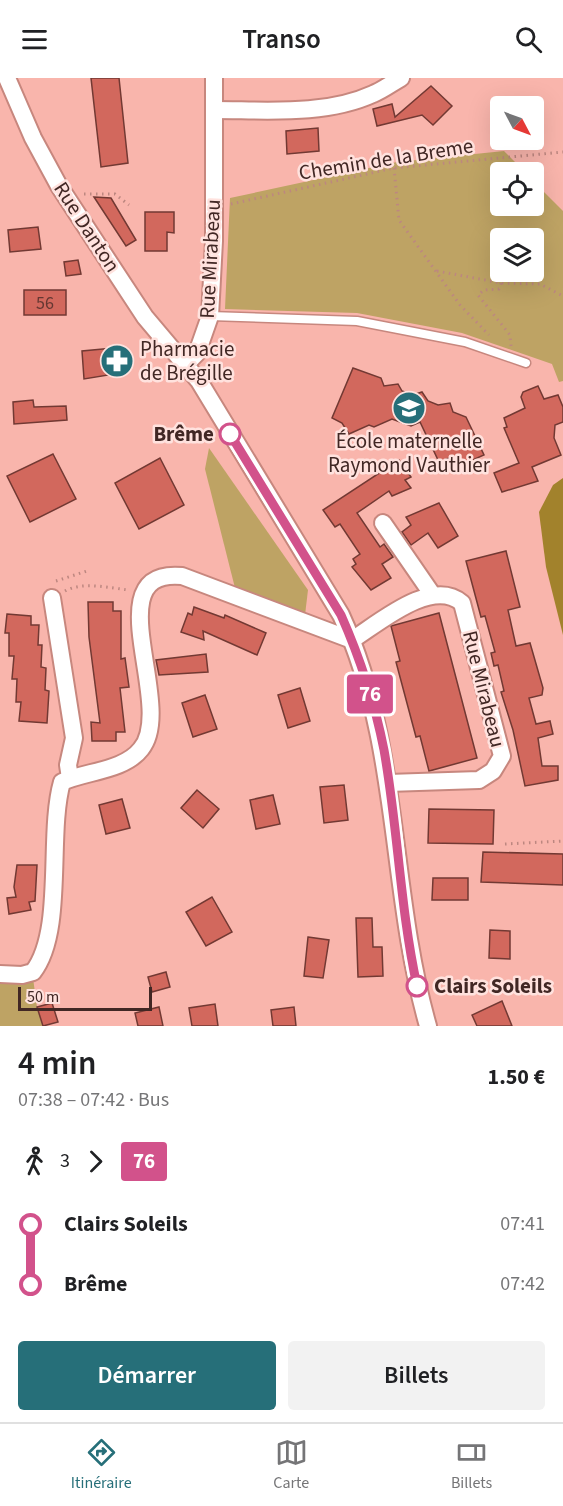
<!DOCTYPE html>
<html lang="fr">
<meta charset="utf-8">
<style>
body{margin:0;font-family:"Source Sans 3",sans-serif;background:#f2f2f2;color:#202124;height:100vh;display:flex;flex-direction:column;font-size:22px;white-space:nowrap}
*{box-sizing:border-box;margin:0}
p{font-size:20px;color:#757577}
.icon{flex:none;width:33px;height:33px;fill:none;stroke:currentColor;stroke-width:2;stroke-linecap:round;stroke-linejoin:round}
.map{position:relative;height:948px;overflow:hidden}
.sheet{display:flex;flex-direction:column;background:#fff;flex:1}
.sheet>*{flex:none}
.badge{padding:0 12px;border-radius:4px;font-size:21px;line-height:39px}
.needle{width:39px;rotate:131deg}
.buttons{position:absolute;left:490px;top:18px;display:grid;gap:12px}
.buttons a{display:grid;place-items:center;width:54px;height:54px;border-radius:6px;background:#fff;box-shadow:0 6px 24px #0002;font-size:30px}
.scale{position:absolute;left:18px;bottom:15px;width:134px;box-sizing:border-box;padding-left:6px;border:3px solid #412724;border-top:0;font-size:16px;line-height:21px;white-space:nowrap;color:#412724;-webkit-text-stroke:4px #ffe2de;paint-order:stroke}
.map>.badge{position:absolute;translate:-50% -50%;box-shadow:0 0 0 3px #fff}
.legs{display:flex;align-items:center;gap:9px;height:66px;padding:0 18px;font-size:20px}
.legs p{margin-inline-start:auto}
.head{display:flex;align-items:center;justify-content:space-between;height:102px;padding:0 18px}
h1{font-size:33px;font-weight:600;line-height:45px}
.action{display:flex;gap:12px;margin-top:auto;padding:12px 18px}
.action a{flex:1;height:69px;border-radius:6px;background:#266f79;color:#fff;font-size:24px;font-weight:600;line-height:69px;text-align:center}
.action a+a{background:#f2f2f2;color:#202124}
ul{padding:0 18px;list-style:none}
li{display:flex;align-items:center;gap:21px;height:60px;font-size:22px}
li i{display:grid;place-items:center;width:9px;height:100%;margin:0 8px;background:currentColor}
li i::after{content:'';width:15px;height:15px;margin:-8px;border:4px solid;border-radius:50%;background:#fff}
li p{margin-inline-start:auto}
li:first-child i{background:linear-gradient(#0000 50%,currentColor 0)}
li:last-child i{background:linear-gradient(currentColor 50%,#0000 0)}
header{display:flex;justify-content:space-between;align-items:center;height:78px;padding:0 18px;background:#fff;font-size:27px;font-weight:600}
.menu{display:flex;justify-content:space-around;align-items:center;height:84px;border-top:2px solid #e0e0e0;background:#fff;font-size:16px;color:#757577}
.menu a{display:grid;justify-items:center;gap:3px}
.menu .active{color:#266f79}
.map>svg:first-child{display:block}
</style>
<header><svg class="icon" aria-label="menu" viewBox="0 0 24 24"><path d="M4 6h16M4 12h16M4 18h16"/></svg>Transo<svg class="icon" aria-label="search" viewBox="0 0 24 24"><circle cx="10" cy="10" r="6"/><path d="M15 15l6 6"/></svg></header>
<div class="map">
<svg width="563" height="948" viewBox="0 0 563 948">
<rect width="100%" height="100%" fill="#f9b5ac"/>
<g fill="#bea364" fill-rule="evenodd">
<path d="M504,73L525,94H501V128H534V104L563,133V303L559,304L552,286L462,255L357,235L225,231L230,120L397,84ZM534,160V194H501V160Z"/>
<polygon points="209,370 308,512 305,537 235,510 205,391"/>
<polygon points="0,900 33,900 37,929 43,948 0,948"/>
</g>
<polygon fill="#a2822c" points="563,400 563,557 546,489 539,434 553,407"/>
<g fill="#d2685d" stroke="#723933" stroke-width="1.5">
<polygon points="91,0 119,0 128,85 101,89"/>
<polygon points="431,8 452,28 433,47 422,37 377,48 373,31 392,26 395,39"/>
<polygon points="318,50 319,73 287,76 286,53"/>
<polygon points="94,119 111,120 136,162 126,168"/>
<polygon points="145,134 174,134 174,155 167,154 167,173 145,173"/>
<polygon points="38,149 41,171 10,174 8,152"/>
<polygon points="78,182 81,196 66,198 64,184"/>
<rect x="24" y="212" width="42" height="25"/>
<polygon points="124,269 127,294 84,301 82,273"/>
<polygon points="353,290 381,300 384,308 398,306 402,313 413,317 422,314 428,323 438,327 450,325 453,334 466,339 484,377 457,389 452,379 439,384 420,344 411,348 392,341 374,349 369,347 349,356 342,345 332,340"/>
<polygon points="538,308 544,321 558,317 563,329 563,344 555,347 554,360 561,377 532,389 538,403 502,414 494,395 519,385 504,350 507,349 504,340 525,330 521,319 523,314"/>
<polygon points="33,322 34,329 66,328 67,342 14,346 13,324"/>
<polygon points="53,376 76,421 30,444 7,398"/>
<polygon points="160,380 184,427 139,451 115,405"/>
<polygon points="399,382 411,399 405,402 411,410 392,418 389,413 357,435 380,469 384,466 393,479 382,486 391,500 371,512 352,489 356,486 353,481 360,476 340,446 335,449 323,432"/>
<polygon points="439,425 458,458 438,470 428,455 411,467 402,454 411,447 406,439"/>
<polygon points="506,473 520,529 508,532 516,568 530,565 543,610 542,617 529,620 536,646 550,643 553,656 538,660 542,688 558,688 558,702 525,708 513,652 501,614 504,613 498,587 494,588 491,575 495,574 485,538 481,539 466,483"/>
<polygon points="88,524 113,524 113,533 121,533 121,581 125,580 129,609 120,610 125,654 116,654 116,663 92,663 91,644 100,645 89,559"/>
<polygon points="194,529 224,540 225,537 266,555 257,577 203,553 204,562 181,554 188,535 192,537"/>
<polygon points="439,535 477,680 429,693 420,658 416,659 396,584 400,583 391,548"/>
<polygon points="7,536 31,538 31,547 39,547 38,567 42,567 41,589 46,590 45,612 49,613 47,645 19,643 21,624 16,624 17,601 12,601 14,578 9,578 9,555 5,555"/>
<polygon points="206,576 208,594 159,597 156,582"/>
<polygon points="300,610 310,643 288,650 278,617"/>
<polygon points="205,617 217,651 193,659 182,625"/>
<polygon points="344,707 348,742 324,745 320,709"/>
<polygon points="197,712 219,731 203,750 181,730"/>
<polygon points="273,717 280,746 256,751 250,722"/>
<polygon points="122,721 130,750 106,756 99,727"/>
<polygon points="429,731 494,732 493,766 428,765"/>
<polygon points="483,774 563,776 563,807 481,804"/>
<polygon points="17,787 37,787 35,823 29,824 31,832 9,836 7,820 16,819 14,809"/>
<polygon points="433,800 468,800 468,822 432,822"/>
<polygon points="212,819 232,854 206,868 186,834"/>
<polygon points="356,840 372,840 373,869 382,869 383,898 358,899"/>
<polygon points="490,852 510,853 510,881 489,880"/>
<polygon points="308,859 329,862 323,900 304,898"/>
<polygon points="166,894 170,909 152,914 148,899"/>
<polygon points="502,923 512,948 477,948 472,937"/>
<polygon points="52,925 58,944 43,948 37,929"/>
<polygon points="215,926 218,948 192,948 189,930"/>
<polygon points="159,929 163,948 138,948 135,935"/>
<polygon points="294,929 296,948 273,948 271,932"/>
</g>
<g fill="none" stroke-linecap="round" stroke-linejoin="round">
<g stroke="#c7877e" stroke-width="11">
<polyline id="service" points="210,238 357,243 465,264 526,285"/>
</g>
<g stroke="#c7877e" stroke-width="20">
<g id="minor">
<path d="M7,0L33,60L59,108L145,239L199,303L341,537C401,667 389,812 428,948"/>
<path d="M214,32C265,32 325,38 373,16C383,12 392,5 401,0"/>
<polyline points="186,286 197,275 210,238 214,163 214,0"/>
<polyline points="383,445 432,516"/>
<polyline points="52,520 74,660 68,687 70,700"/>
<path d="M352,562C379,545 432,499 462,525L502,678L493,693L479,702L388,705"/>
<path d="M0,896L22,897L33,894C65,853 47,756 62,704C86,693 124,693 141,671C177,628 94,490 182,498L352,562"/>
</g>
</g>
<g stroke="#bd8780" stroke-width="3" stroke-dasharray="1.5 4.5" stroke-linecap="butt">
<polyline points="394,90 399,142 460,227 489,257"/>
<polyline points="84,116 115,116 129,127"/>
<polyline points="231,126 394,90 563,74"/>
<polyline points="437,193 501,205 540,206 563,218"/>
<polyline points="501,205 499,211 484,212 478,217 510,257 511,268"/>
<polyline points="56,503 87,493"/>
<path d="M65,513C83,503 109,510 129,512"/>
<polyline points="505,766 563,763"/>
</g>
<use href="#service" stroke="#fff" stroke-width="8"/>
<use href="#minor" stroke="#fff" stroke-width="16"/>
</g>
<g fill="none" stroke-linecap="round" stroke-linejoin="round">
<g stroke="#fff" stroke-width="14">
<path id="line-1" d="M230,356L341,537C360,580 375,626 384,672C398,750 400,830 417,908"/>
</g>
<use href="#line-1" stroke="#d2528b" stroke-width="9"/>
</g>
<defs>
<g id="pharmacy-disc" transform="scale(1.725)"><circle r="9.5" fill="#266f79" stroke="#ffe2de"/><path d="M-2-6h4v4h4v4h-4v4h-4v-4h-4v-4h4Z" fill="#fff"/></g>
<g id="school-disc" transform="scale(1.725)"><circle r="9.5" fill="#266f79" stroke="#ffe2de"/><path d="M0-5L7-2L0 1L-7-2ZM-4 1L0 2.5L4 1V4Q0 6-4 4Z" fill="#fff"/></g>
</defs>
<g fill-rule="evenodd">
<use href="#pharmacy-disc" x="117" y="283"/>
<use href="#school-disc" x="409" y="330"/>
</g>
<g fill="#fff" stroke="#d2528b" stroke-width="3">
<circle cx="230" cy="356" r="10"/>
<circle cx="417" cy="908" r="10"/>
</g>
<g text-anchor="middle" dominant-baseline="central" stroke-width="5" stroke-linejoin="round" paint-order="stroke">
<g font-size="18" fill="#653732">
<text x="45" y="225">56</text>
</g>
<g font-size="21" fill="#412724" stroke="#ffe2de">
<text transform="translate(386 81) rotate(-9)">Chemin de la Breme</text>
<text transform="translate(87 149) rotate(57)">Rue Danton</text>
<text transform="translate(210 181) rotate(-87)">Rue Mirabeau</text>
<text transform="translate(484 611) rotate(76)">Rue Mirabeau</text>
</g>
<g font-size="21" fill="#412724" stroke="#ffe2de" text-anchor="start">
<text x="140" y="271">Pharmacie<tspan x="140" dy="24">de Brégille</tspan></text>
<text x="409" y="363" text-anchor="middle">École maternelle<tspan x="409" dy="24">Raymond Vauthier</tspan></text>
</g>
<g font-size="21" font-weight="bold" fill="#412724" stroke="#ffe2de" text-anchor="end">
<text x="214" y="356">Brême</text>
<text x="434" y="908" text-anchor="start">Clairs Soleils</text>
</g>
</g>
</svg>
<div class="buttons">
<a><svg class="needle" viewBox="-14 -14 28 28"><path d="M0-13l5 13h-10z" fill="#e53935"/><path d="M0 13l5-13h-10z" fill="#757577"/></svg></a>
<a><svg class="icon" aria-label="locate" viewBox="0 0 24 24"><circle cx="12" cy="12" r="6"/><path d="M12 2v4M12 18v4M2 12h4M18 12h4"/></svg></a>
<a><svg class="icon" aria-label="layers" viewBox="0 0 24 24"><path d="M12 4l9 5-9 5-9-5zM3 14l9 5 9-5"/></svg></a>
</div>
<div class="scale">50 m</div>
<b class="badge" style="left:370px;top:616px;background:#d2528b;color:#fff">76</b>
</div>
<section class="sheet">
<div class="head"><div><h1>4 min</h1><p>07:38 – 07:42 · Bus</p></div><b>1.50 €</b></div>
<div class="legs"><svg class="icon" aria-label="walk" viewBox="0 0 24 24"><circle cx="13" cy="4" r="2"/><path d="M13 8l-2 6 4 7M11 14l-3 7M7 12l3-4h3l4 4"/></svg>3<svg class="icon" aria-label="forward" viewBox="0 0 24 24"><path d="M9 5l7 7-7 7"/></svg><b class="badge" style="background:#d2528b;color:#fff">76</b></div>
<ul>
<li><i style="color:#d2528b"></i><b>Clairs Soleils</b><p>07:41</p></li>
<li><i style="color:#d2528b"></i><b>Brême</b><p>07:42</p></li>
</ul>
<div class="action"><a>Démarrer</a><a>Billets</a></div>
</section>
<nav class="menu">
<a class="active"><svg class="icon" aria-label="directions" viewBox="0 0 24 24"><path d="M12 3l9 9-9 9-9-9zM9 14v-3h6M13 9l2 2-2 2"/></svg>Itinéraire</a>
<a><svg class="icon" aria-label="map" viewBox="0 0 24 24"><path d="M3 6l6-2 6 2 6-2v14l-6 2-6-2-6 2zM9 4v14M15 6v14"/></svg>Carte</a>
<a><svg class="icon" aria-label="tickets" viewBox="0 0 24 24"><path d="M3 7h18v10H3zM15 7v10"/></svg>Billets</a>
</nav>
